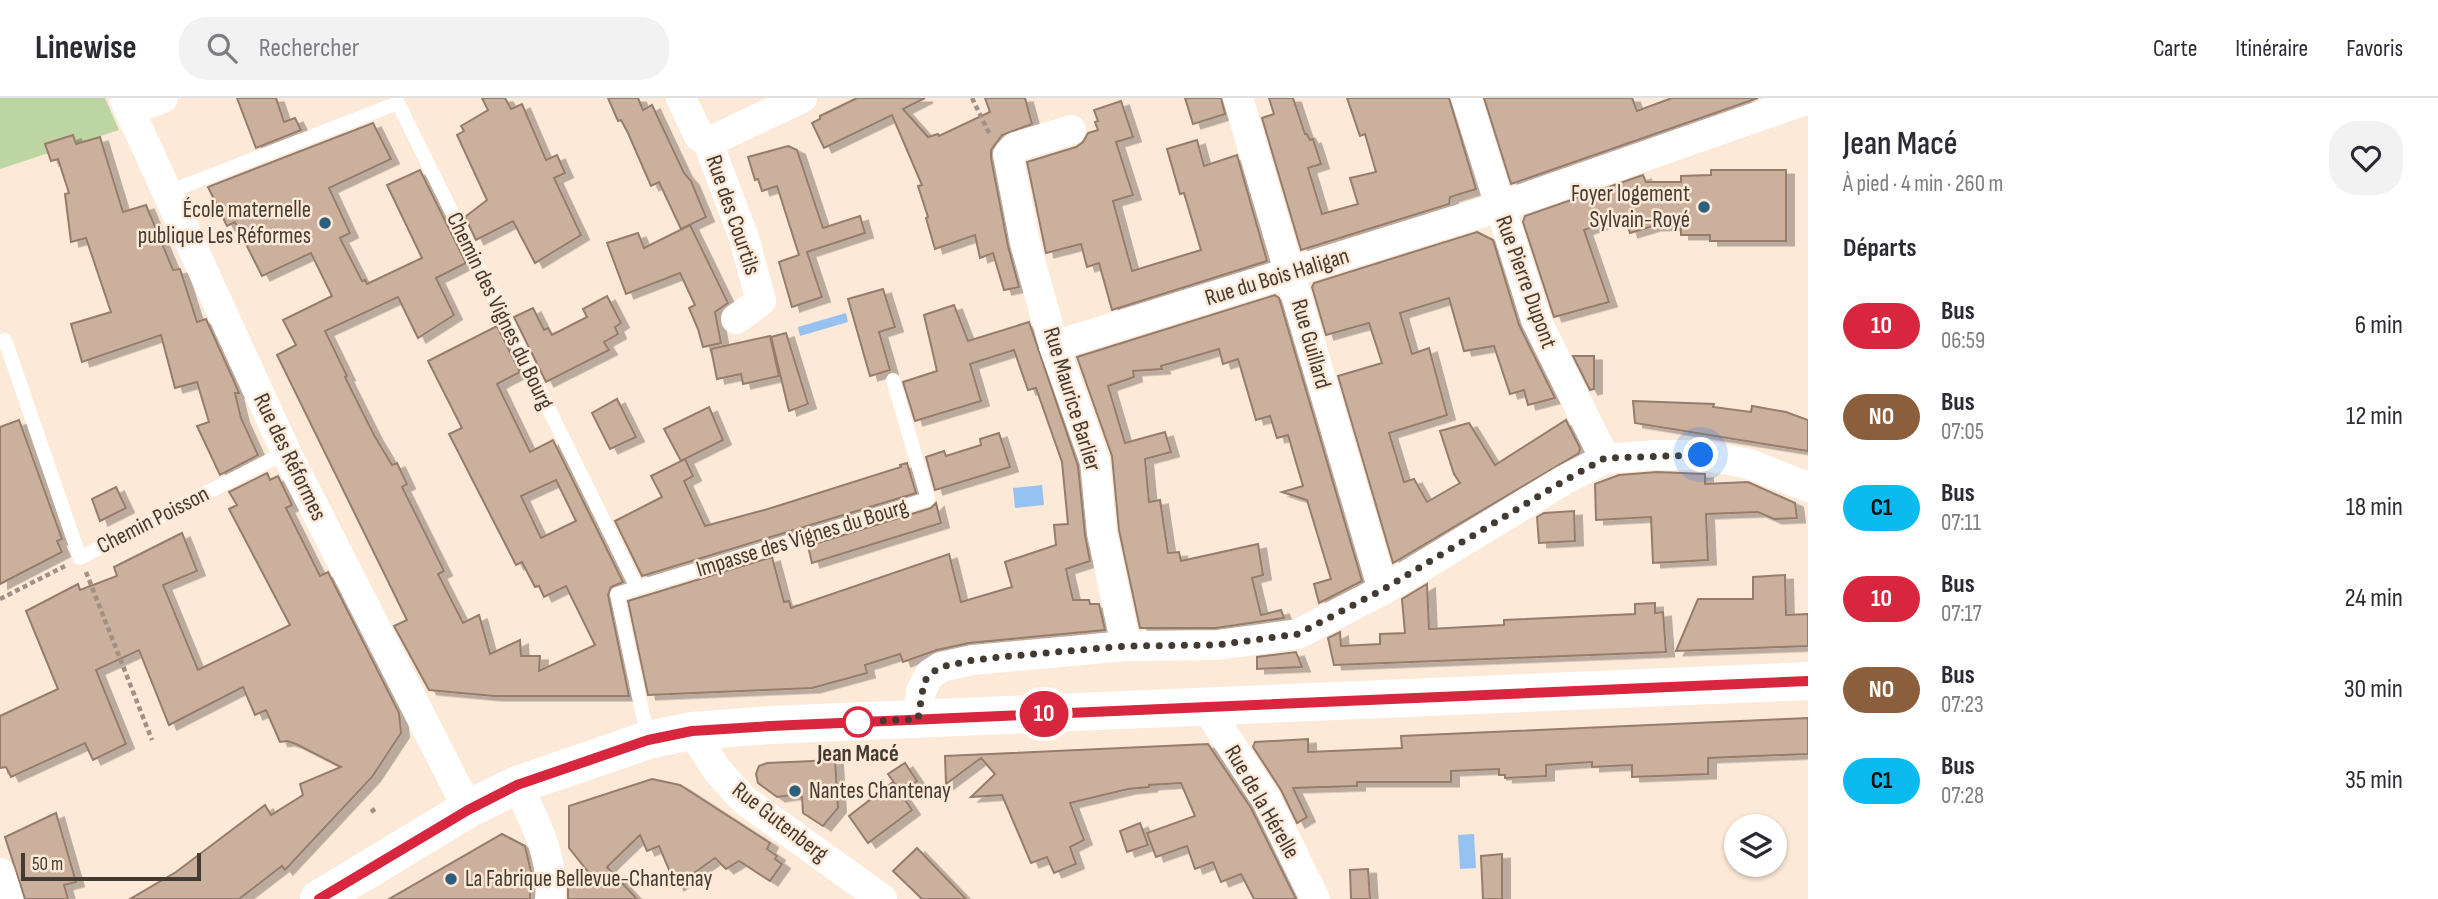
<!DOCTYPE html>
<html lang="fr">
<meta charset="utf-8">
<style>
body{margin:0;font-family:"Sofia Sans Condensed",sans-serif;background:#f2f2f3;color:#2b2b33;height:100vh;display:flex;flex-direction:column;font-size:26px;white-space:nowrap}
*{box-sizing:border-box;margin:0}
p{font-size:23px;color:#7c7c81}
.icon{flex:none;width:38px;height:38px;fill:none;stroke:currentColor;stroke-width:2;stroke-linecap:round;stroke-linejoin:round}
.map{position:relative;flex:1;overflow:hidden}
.side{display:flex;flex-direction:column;background:#fff;width:630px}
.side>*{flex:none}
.badge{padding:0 14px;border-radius:23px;font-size:24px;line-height:46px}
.buttons{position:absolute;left:1724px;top:716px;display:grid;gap:14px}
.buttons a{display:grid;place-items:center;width:63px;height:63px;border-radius:50%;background:#fff;box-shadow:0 2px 5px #0004;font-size:35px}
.scale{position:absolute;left:21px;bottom:18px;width:180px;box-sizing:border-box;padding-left:7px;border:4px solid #433a31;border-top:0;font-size:19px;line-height:24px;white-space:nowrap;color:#433a31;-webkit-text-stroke:5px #fde9d7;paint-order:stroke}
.you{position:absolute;width:35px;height:35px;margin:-18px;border:5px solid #fff;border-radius:50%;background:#1a73e8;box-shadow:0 0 0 10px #1a73e833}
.map>.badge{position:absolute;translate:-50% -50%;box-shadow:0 0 0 4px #fff}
h2{padding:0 35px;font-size:26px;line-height:63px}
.round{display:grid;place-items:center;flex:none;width:74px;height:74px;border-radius:28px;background:#f2f2f3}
.headline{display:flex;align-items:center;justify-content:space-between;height:119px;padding:0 35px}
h1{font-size:33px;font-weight:600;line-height:52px}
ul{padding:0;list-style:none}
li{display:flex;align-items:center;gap:21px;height:91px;padding:0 35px}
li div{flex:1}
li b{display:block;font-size:26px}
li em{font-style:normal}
li .badge{min-width:77px;font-weight:700;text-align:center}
header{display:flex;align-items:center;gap:42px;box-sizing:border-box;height:98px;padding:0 35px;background:#fff;border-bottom:2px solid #e1e1e2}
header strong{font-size:33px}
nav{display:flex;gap:38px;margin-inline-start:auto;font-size:24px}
.search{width:490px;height:63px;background:#f2f2f3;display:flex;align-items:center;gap:18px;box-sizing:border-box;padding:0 24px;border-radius:28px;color:#7c7c81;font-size:26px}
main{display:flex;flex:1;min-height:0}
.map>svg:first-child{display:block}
</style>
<header>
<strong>Linewise</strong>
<div class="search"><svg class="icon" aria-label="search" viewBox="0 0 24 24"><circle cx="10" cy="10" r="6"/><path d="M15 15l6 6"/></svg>Rechercher</div>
<nav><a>Carte</a><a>Itinéraire</a><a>Favoris</a></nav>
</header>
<main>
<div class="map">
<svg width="1808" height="801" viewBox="0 0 1808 801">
<defs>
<filter id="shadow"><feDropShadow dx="8" dy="4.5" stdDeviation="0" flood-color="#0004"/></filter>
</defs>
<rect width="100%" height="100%" fill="#fde9d7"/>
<polygon fill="#bcd5a2" points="0,0 105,0 119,32 0,71"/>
<g fill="#96c2f2">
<polygon points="846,215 848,224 800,238 798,229"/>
<polygon points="1042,387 1044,407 1015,410 1013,390"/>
<polygon points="1474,736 1476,770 1460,771 1458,737"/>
</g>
<g fill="#cbb09e" stroke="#967c6b" stroke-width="2" fill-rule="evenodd" filter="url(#shadow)">
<polygon points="237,0 276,0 284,24 295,20 301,32 256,50"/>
<polygon points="482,0 505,0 511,11 522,6 546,62 557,57 565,75 554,80 581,137 535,165 513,123 476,142 465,119 487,102 457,37 464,33 461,28 488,12"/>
<polygon points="608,0 638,0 643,12 652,7 684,75 691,83 706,119 681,131 659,84 651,88 628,35 621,22 618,23"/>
<polygon points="857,0 925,0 903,11 928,39 938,36 939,38 990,14 985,0 1025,0 1032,26 1002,37 991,52 991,60 1008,148 1019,189 1004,192 993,155 980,160 975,137 935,151 926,120 928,119 918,88 922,87 892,17 824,50 812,25 820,21 820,18"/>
<polygon points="1185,0 1221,0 1225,16 1193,26"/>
<polygon points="1269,0 1293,0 1305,36 1307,36 1310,42 1313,41 1321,66 1308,70 1322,116 1358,106 1350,80 1376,74 1365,36 1360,38 1347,0 1449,0 1476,91 1450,99 1449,106 1301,152 1262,20 1274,16"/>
<polygon points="1484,0 1632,0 1637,13 1672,0 1758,0 1511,86"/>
<polygon points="1121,3 1133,39 1116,44 1133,97 1113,103 1132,173 1201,152 1184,95 1180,96 1167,51 1197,42 1204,68 1237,57 1267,163 1112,212 1099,165 1087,169 1081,146 1046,155 1027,64 1076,49 1083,44 1088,35 1098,32 1095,24 1098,23 1094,12"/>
<path d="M373,25L391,61L329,90L350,135L340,140L362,183L365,182L367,186L422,160L387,87L420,72L466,165L436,180L454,217L418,240L398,199L325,233L347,278L345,279L374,337L392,367L397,365L407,386L402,389L444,473L438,476L463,525L479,517L490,556L520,542L521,558H540L539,573L595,547L566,488L544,499L539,488L535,489L522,464L516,467L449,336L462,330L428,263L497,228L520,274L497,286L530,354L553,342L623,484L611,489L608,497L629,598H494L429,592L394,528L407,522L277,257L296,247L283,222L332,198L311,155L262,178L235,124L227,128L208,89ZM556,382L576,423L541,440L521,398Z"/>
<polygon points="73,37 76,46 100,39 123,114 146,107 173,172 180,171 197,224 206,221 234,283 239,295 235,295 241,320 258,357 220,377 197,328 209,324 197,284 175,290 161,237 82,264 71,226 111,214 86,140 71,144 65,96 69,95 58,61 51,63 45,46"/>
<polygon points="788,48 797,52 823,130 860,118 865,135 807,154 822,199 792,209 779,164 799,157 777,88 762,93 758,81 755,82 748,59"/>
<polygon points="1711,72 1786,72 1786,143 1710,143 1710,137 1681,137 1681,127 1653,128 1630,135 1624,117 1584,132 1609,204 1554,219 1523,124 1525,118 1643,77 1646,84 1681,84 1681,78 1711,77"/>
<polygon points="690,127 728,205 715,214 721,245 703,249 698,231 689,210 695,207 680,175 626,196 607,145 638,135 644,150"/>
<polygon points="1477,134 1493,142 1519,227 1555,300 1528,307 1524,292 1510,296 1494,248 1464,253 1449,200 1400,215 1412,256 1429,250 1447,317 1389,335 1404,384 1414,381 1427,404 1460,385 1454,376 1440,333 1469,325 1495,367 1566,322 1580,350 1579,355 1393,465 1338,278 1382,265 1369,225 1326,237 1312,189 1314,185"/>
<polygon points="883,191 895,229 879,234 890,272 870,278 848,201"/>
<polygon points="1275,197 1279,200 1362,483 1319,505 1314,486 1331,481 1307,402 1282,394 1303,388 1288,337 1277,340 1270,318 1256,322 1238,261 1223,266 1219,251 1161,268 1162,271 1133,273 1134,279 1108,288 1125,345 1165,334 1171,354 1145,361 1149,404 1160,402 1168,455 1179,454 1181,463 1258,446 1263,477 1252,480 1261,517 1281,512 1284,520 1216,530 1140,530 1119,432 1112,358 1077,259"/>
<polygon points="607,198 621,225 615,229 618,236 604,244 609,252 546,284 514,219 533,210 544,232 548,230 552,237 587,219 583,211"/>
<polygon points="954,207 968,243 1029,224 1078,368 1085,437 1090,463 1066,471 1073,502 1089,502 1090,506 1099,506 1105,532 969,545 937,552 903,564 900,556 865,567 867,575 812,590 648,597 628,503 772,459 784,504 789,503 791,510 949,456 961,504 1012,489 1005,464 1056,447 1054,427 1068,426 1062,364 1036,290 1028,292 1014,252 970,266 981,303 915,323 903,284 937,273 924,217"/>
<polygon points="786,235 808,306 789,313 771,239"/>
<polygon points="770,238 779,278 743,286 741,276 717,281 711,251"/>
<polygon points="1573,258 1594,258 1594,291 1590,292"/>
<polygon points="617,301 636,339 610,351 592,315"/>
<polygon points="1633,303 1714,306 1713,309 1751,314 1752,308 1786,314 1808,322 1808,353 1635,325"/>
<polygon points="709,309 723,342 681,363 664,331"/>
<polygon points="19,322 62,441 57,443 62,454 0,486 0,329"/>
<polygon points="999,335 1010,369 935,392 926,359 944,353 946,358 981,347 980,341"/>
<polygon points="685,361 693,378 684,383 705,428 768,411 901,369 900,367 907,365 916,395 642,478 615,423 662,399 651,378"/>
<polygon points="1657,374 1705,376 1705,386 1748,384 1795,405 1797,420 1774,421 1758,414 1706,416 1708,462 1653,465 1651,419 1596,422 1595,386 1619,377"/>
<polygon points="267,375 270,382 278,378 292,407 286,410 320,478 328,474 399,615 401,635 372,679 285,772 282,768 239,801 130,801 176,774 265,707 271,717 303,697 300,686 341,669 296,646 287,643 280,644 266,612 255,617 243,589 169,627 139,552 96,572 126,646 93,662 85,645 11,679 6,669 0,670 0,618 58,591 26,513 78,486 80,492 117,478 114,469 182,435 197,473 163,487 198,572 290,527 229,411 237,407 229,394"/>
<polygon points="116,389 126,410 100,423 92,401"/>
<polygon points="936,405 941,425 812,465 808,448 931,410"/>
<polygon points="1574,413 1575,443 1539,445 1537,419 1544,415"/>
<polygon points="1785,477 1786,517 1808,516 1808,548 1676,553 1698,501 1753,501 1753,479"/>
<polygon points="1427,486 1429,531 1504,527 1504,522 1635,516 1635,506 1655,505 1655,515 1663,514 1666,554 1334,567 1328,540 1340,534 1341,548 1380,546 1380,536 1405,535 1402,501"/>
<polygon points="1296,554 1302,569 1257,571 1257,559"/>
<polygon points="1808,620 1808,656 1708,660 1708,676 1632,679 1632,667 1592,669 1592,664 1546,667 1546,678 1505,680 1505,677 1499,677 1499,671 1451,673 1451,684 1357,684 1357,688 1293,690 1307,719 1297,725 1281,692 1253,649 1255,644 1308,641 1308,654 1402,650 1401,638"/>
<polygon points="1208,646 1251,710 1296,801 1254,801 1241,776 1221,784 1213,764 1195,771 1187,748 1156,759 1147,735 1195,718 1181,685 1149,687 1149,689 1128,691 1070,705 1084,742 1070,749 1076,766 1054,775 1047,759 1031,765 1002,697 971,699 995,676 981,660 946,686 945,658"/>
<polygon points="835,662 838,710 823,728 803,715 802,699 799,699 799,696 777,699 758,685 756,676 759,668 767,665"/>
<polygon points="905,665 917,683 906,690 898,690 888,676"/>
<polygon points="652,681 680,687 770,745 767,751 777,758 775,761 782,766 770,783 739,763 726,771 715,760 676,788 659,748 647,753 640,737 607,769 637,801 568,801 568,788 589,775 569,750 569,708"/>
<polygon points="893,684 912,712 868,745 849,718"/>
<polygon points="56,715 76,784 64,787 68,801 25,801 5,739"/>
<polygon points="1140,725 1148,747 1127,754 1120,733"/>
<polygon points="502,736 525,748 531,774 530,801 389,801"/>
<polygon points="917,750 966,801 922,801 893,773"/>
<polygon points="1502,756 1502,801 1483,801 1481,758"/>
<polygon points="1368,771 1370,801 1351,801 1350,772"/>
</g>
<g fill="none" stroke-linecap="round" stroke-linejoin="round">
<g stroke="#a09184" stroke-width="4.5" stroke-dasharray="5 3.5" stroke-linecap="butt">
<polyline points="972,0 990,37"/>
<polyline points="86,474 152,642"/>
<polyline points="0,501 65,468"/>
<polyline points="371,714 376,710"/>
</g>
<g stroke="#fff" stroke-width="14">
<polyline points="166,95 398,5 637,490"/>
<polyline points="0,244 5,242 80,460 286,354"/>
<polyline points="648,641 617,496 928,401 893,282"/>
</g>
<g stroke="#fff" stroke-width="30">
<polyline points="124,0 286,354 468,711"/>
<polyline points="681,0 699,38 707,42 744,140 761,203 736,221"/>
<polyline points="1238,0 1383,492"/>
<polyline points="1466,0 1536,222 1605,361"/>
<polyline points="129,12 163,0"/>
<polyline points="1071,32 1015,49 1008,57 1025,145 1054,248 1095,364 1102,435 1126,548"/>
<polyline points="707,42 717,40 802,0"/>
<polyline points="1054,248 1499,109 1808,1"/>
<polyline points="1206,609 1266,701 1315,801"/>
<polyline points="918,621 921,593 930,576 941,569 973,562 1126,548 1217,547 1298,536 1383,492 1564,382 1605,361 1656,357 1701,357 1749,366 1808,389"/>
<polyline points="692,633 717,672 744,702 882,801"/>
<path d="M517,687C535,723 554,759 550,801"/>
<polyline points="0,775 8,801"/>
</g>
<polyline stroke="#fff" stroke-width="38" points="319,801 468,711 517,687 648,642 692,633 771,627 1808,583"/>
</g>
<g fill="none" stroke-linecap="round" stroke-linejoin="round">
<g stroke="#fff" stroke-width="16">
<polyline id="line" points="319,801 468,712 517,687 648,642 692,633 771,628 1808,583"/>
</g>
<use href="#line" stroke="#d7263d" stroke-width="10"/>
<polyline stroke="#433a31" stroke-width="7" stroke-dasharray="0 12.6" points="858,624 918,621 924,584 930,576 941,569 973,562 1011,558 1126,548 1217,547 1298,536 1382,492 1564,383 1605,360 1701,357"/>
</g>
<g fill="#2e5f7d" stroke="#fde9d7" stroke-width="2.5">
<circle cx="1704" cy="109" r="7"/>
<circle cx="325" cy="125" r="7"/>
<circle cx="795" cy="693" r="7"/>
<circle cx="451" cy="781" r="7"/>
</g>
<circle fill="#fff" stroke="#d7263d" stroke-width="3.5" cx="858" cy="624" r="14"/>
<g text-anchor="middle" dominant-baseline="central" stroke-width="5" stroke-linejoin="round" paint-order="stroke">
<g font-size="23" fill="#433a31" stroke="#fde9d7" text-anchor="end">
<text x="1690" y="96">Foyer logement<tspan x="1690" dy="26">Sylvain-Royé</tspan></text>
<text x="311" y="112">École maternelle<tspan x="311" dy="26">publique Les Réformes</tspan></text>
<text x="809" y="693" text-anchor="start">Nantes Chantenay</text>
<text x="465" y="781" text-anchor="start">La Fabrique Bellevue-Chantenay</text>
</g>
<g font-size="23" fill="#433a31" stroke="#fde9d7">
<text transform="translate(733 117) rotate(71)">Rue des Courtils</text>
<text transform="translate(1277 179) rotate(-17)">Rue du Bois Haligan</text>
<text transform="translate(1526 184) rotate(70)">Rue Pierre Dupont</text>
<text transform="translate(500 213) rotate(64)">Chemin des Vignes du Bourg</text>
<text transform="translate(1311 246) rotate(74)">Rue Guillard</text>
<text transform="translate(1072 301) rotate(73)">Rue Maurice Barlier</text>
<text transform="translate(290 359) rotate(64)">Rue des Réformes</text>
<text transform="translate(153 422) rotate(-27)">Chemin Poisson</text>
<text transform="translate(802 440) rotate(-17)">Impasse des Vignes du Bourg</text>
<text transform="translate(1262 704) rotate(60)">Rue de la Hérelle</text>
<text transform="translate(780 724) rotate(38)">Rue Gutenberg</text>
</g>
<g font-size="23" font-weight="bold" fill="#433a31" stroke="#fde9d7">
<text x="858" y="656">Jean Macé</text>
</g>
</g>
</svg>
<div class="buttons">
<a><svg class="icon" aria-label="layers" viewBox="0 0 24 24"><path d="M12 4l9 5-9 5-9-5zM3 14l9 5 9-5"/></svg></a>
</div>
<div class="scale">50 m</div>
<div class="you" style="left:1701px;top:357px"></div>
<b class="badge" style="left:1044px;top:616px;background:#d7263d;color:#fff">10</b>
</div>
<section class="side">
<div class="headline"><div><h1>Jean Macé</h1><p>À pied · 4 min · 260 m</p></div><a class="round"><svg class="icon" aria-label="heart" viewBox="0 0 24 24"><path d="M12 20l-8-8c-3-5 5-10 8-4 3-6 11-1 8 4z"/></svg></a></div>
<h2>Départs</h2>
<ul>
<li><span class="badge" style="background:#d7263d;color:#fff">10</span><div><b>Bus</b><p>06:59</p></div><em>6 min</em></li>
<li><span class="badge" style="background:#8b5e3c;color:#fff">NO</span><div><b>Bus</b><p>07:05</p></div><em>12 min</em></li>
<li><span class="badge" style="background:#0bbbef;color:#111">C1</span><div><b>Bus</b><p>07:11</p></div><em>18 min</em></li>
<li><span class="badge" style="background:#d7263d;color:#fff">10</span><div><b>Bus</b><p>07:17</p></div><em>24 min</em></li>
<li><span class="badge" style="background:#8b5e3c;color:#fff">NO</span><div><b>Bus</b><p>07:23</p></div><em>30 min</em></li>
<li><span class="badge" style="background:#0bbbef;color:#111">C1</span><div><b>Bus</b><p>07:28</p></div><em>35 min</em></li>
</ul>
</section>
</main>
